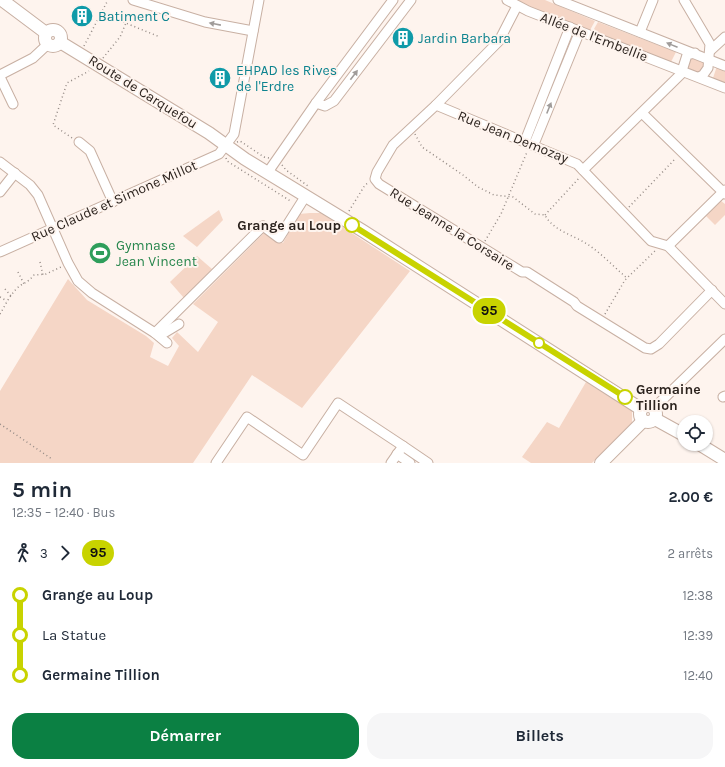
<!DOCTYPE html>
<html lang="fr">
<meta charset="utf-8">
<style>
body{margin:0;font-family:Karla,sans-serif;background:#f6f6f7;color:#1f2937;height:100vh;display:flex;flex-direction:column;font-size:15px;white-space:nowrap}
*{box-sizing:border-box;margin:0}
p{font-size:13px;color:#747a83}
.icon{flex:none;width:22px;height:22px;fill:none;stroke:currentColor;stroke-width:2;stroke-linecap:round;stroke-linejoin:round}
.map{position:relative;height:463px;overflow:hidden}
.sheet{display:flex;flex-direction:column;background:#fff;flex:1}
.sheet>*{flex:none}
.badge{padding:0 8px;border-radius:13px;font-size:14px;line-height:26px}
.buttons{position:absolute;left:677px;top:415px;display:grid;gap:8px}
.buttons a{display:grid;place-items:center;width:36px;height:36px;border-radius:50%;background:#fff;box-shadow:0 1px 3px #0004;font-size:20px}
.map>.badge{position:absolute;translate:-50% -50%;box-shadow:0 0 0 2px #fff}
.legs{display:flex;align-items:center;gap:6px;height:44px;padding:0 12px;font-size:13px}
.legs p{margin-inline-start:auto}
.head{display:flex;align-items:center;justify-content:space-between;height:68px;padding:0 12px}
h1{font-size:22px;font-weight:700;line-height:30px}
.action{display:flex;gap:8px;margin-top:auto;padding:8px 12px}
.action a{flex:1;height:46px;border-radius:16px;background:#0b8043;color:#fff;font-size:16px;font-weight:700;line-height:46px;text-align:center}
.action a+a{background:#f6f6f7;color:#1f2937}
ul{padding:0 12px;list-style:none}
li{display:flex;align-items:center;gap:14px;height:40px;font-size:15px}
li i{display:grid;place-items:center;width:6px;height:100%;margin:0 5px;background:currentColor}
li i::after{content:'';width:10px;height:10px;margin:-5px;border:3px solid;border-radius:50%;background:#fff}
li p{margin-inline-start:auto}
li:first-child i{background:linear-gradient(#0000 50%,currentColor 0)}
li:last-child i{background:linear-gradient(currentColor 50%,#0000 0)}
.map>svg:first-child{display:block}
</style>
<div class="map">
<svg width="725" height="463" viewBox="0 0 725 463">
<rect width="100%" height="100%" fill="#fef4ee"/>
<g fill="#f5d6c6">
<polygon points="512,0 545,0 595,21 589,32"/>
<polygon points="598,22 676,52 670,64 594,34 594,29"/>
<path d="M692,57L705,62L701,74L687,71C686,65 686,60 692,57Z"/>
<polygon points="717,66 725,69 725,86 712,81"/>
<polygon points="721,201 725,204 725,215 715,225 706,216"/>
<polygon points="219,210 223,220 197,247 183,236"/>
<polygon points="310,213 321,213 410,271 302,408 252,375 193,463 0,463 0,391 68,279 87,300 146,336 154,343 150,357 168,366 179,346 172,338 177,332 198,352 218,322 193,304 264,233 283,243 299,214"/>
<polygon points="197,256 212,269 184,298 170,282"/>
<polygon points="586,382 632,411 632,423 592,463 531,463 522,457 547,422 559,428"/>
</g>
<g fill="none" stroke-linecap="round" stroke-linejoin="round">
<g stroke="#c8b0a3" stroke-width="11">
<g id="minor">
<polyline points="133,0 205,22 253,31"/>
<polyline points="507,0 528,11 725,88"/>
<polyline points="558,0 725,66"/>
<polyline points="684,0 710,44 708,68 703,75 699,77"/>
<polyline points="517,6 499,41 436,105 393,145 377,172 375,179 379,184 522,272 527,272 574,302 577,306 645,348 651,349 659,344 712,290"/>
<polyline points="640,32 653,0"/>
<polyline points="711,50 725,37"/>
<polyline points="0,75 33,58 48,44"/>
<polyline points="0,77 13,104"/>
<polyline points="316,103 325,106 334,101 411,0"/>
<polyline points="436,105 577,164 651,241 668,246 725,304"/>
<polyline points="642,113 725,194"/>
<polyline points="525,141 570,27"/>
<polyline points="79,142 90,151 113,202"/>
<polyline points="534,144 580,31"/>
<polyline points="0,162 30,185 38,195 68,263 78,281 92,293 155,333 167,343"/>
<polyline points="583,170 681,74 687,55 695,53"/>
<polyline points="268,172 316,103 393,0"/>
<polyline points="0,192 15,173"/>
<polyline points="668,246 725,190"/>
<polyline points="0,252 219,154 234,134 259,0"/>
<polyline points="155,333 263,226 279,238 305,197"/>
<polyline points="159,336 179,324"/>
<polyline points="723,397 725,396"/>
<polyline points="654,408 725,339"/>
<polyline points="403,446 428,463"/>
<polyline points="397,454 410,463"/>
<polyline points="216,463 247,417 303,455 338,403 403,446 391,463"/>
</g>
</g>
<g stroke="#c8b0a3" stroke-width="14">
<g id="major">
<polyline points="2,0 46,33"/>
<circle cx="53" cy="38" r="8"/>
<polyline points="60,42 209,133 245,159 363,231 641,409"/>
<circle cx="648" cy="414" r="8"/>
<polyline points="655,419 684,435"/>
<polyline points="699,444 725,460"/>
<polyline points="601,463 643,421"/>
</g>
</g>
<g stroke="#958b86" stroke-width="1.5" stroke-dasharray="1 3" stroke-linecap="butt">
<polyline points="101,13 160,37"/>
<polyline points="84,46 108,0"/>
<polyline points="103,58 120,37 126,23"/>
<path d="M415,134L422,147L463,175L478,187L494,195L513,197L535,214L545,215C554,232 575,235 590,246C603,255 615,268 627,278"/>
<polyline points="72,138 53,125 67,83 89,71"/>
<polyline points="237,142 240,141 264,157 269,158"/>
<polyline points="226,158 227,161 292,202"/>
<polyline points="282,165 286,170 308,186"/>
<polyline points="629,207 676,158"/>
<polyline points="349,211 365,185 368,183"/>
<polyline points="545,215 580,177"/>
<polyline points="485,241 501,214 527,152"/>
<polyline points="40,262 43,275"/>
<polyline points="18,272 24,284"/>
<polyline points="5,289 11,296"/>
<polyline points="0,297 7,301"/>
<path d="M0,314C6,304 11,292 21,285C27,282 30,280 34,275L46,274L61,267"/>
<polyline points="605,314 625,280 656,250"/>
<polyline points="0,424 52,459"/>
</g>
<use href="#minor" stroke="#fff" stroke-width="9"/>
<use href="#major" stroke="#fff" stroke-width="12"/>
</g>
<defs><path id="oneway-solid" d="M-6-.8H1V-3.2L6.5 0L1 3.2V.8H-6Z"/></defs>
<g fill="#a09c9a">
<use href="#oneway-solid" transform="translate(215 24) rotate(-169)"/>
<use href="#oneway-solid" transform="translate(672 45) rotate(-158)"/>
<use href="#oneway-solid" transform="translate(354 75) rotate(-53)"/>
<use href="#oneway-solid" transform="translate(549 108) rotate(-68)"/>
</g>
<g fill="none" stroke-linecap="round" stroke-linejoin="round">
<g stroke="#fff" stroke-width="9">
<polyline id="line-1" points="352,225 625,397"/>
</g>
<use href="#line-1" stroke="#c8d300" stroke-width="6"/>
</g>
<defs>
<g id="building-disc" transform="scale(1.15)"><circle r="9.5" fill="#0f9aa8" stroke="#fef4ee"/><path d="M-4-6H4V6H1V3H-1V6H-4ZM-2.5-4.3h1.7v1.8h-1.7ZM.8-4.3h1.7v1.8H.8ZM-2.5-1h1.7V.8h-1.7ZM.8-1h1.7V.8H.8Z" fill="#fff"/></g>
<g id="stadium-disc" transform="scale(1.15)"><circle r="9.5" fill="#2e9e5b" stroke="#fef4ee"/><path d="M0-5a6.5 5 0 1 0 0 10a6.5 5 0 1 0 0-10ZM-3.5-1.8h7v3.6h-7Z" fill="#fff"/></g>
</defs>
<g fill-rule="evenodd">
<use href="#building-disc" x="82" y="16"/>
<use href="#building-disc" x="403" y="38"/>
<use href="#building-disc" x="220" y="78"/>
<use href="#stadium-disc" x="100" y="253"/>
</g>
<g fill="#fff" stroke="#c8d300" stroke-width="2">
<circle cx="352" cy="225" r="7"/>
<circle cx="539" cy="343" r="5"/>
<circle cx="625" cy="397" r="7"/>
</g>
<g text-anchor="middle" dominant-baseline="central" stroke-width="4" stroke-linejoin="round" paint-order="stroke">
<g font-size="14" fill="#0d838f" stroke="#fef4ee" text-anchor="start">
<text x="98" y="16">Batiment C</text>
<text x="418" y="38">Jardin Barbara</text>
<text x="236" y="70">EHPAD les Rives<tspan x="236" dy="16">de l'Erdre</tspan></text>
</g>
<g font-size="14" fill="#2c231e" stroke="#fef4ee">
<text transform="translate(594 37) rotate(21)">Allée de l'Embellie</text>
<text transform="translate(143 92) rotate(32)">Route de Carquefou</text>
<text transform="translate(513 137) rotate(22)">Rue Jean Demozay</text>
<text transform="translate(114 201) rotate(-24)">Rue Claude et Simone Millot</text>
<text transform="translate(452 229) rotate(32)">Rue Jeanne la Corsaire</text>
</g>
<g font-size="14" font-weight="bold" fill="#2c231e" stroke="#fef4ee" text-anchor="end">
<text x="341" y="225">Grange au Loup</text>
<text x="636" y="389" text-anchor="start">Germaine<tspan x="636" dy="16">Tillion</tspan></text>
</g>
<g font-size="14" fill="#27864d" stroke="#fef4ee" text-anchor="start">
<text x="116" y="245">Gymnase<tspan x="116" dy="16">Jean Vincent</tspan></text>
</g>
</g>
</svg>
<div class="buttons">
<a><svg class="icon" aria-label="locate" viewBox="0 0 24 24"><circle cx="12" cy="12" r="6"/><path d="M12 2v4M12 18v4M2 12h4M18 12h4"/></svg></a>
</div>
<b class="badge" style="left:489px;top:311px;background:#c8d300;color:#111">95</b>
</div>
<section class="sheet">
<div class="head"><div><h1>5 min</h1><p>12:35 – 12:40 · Bus</p></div><b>2.00 €</b></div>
<div class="legs"><svg class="icon" aria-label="walk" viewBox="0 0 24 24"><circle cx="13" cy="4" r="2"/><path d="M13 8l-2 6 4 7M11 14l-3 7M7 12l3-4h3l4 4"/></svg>3<svg class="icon" aria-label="forward" viewBox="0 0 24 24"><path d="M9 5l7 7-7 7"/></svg><b class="badge" style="background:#c8d300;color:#111">95</b><p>2 arrêts</p></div>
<ul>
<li><i style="color:#c8d300"></i><b>Grange au Loup</b><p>12:38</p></li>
<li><i style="color:#c8d300"></i><span>La Statue</span><p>12:39</p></li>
<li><i style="color:#c8d300"></i><b>Germaine Tillion</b><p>12:40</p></li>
</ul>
<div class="action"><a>Démarrer</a><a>Billets</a></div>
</section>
